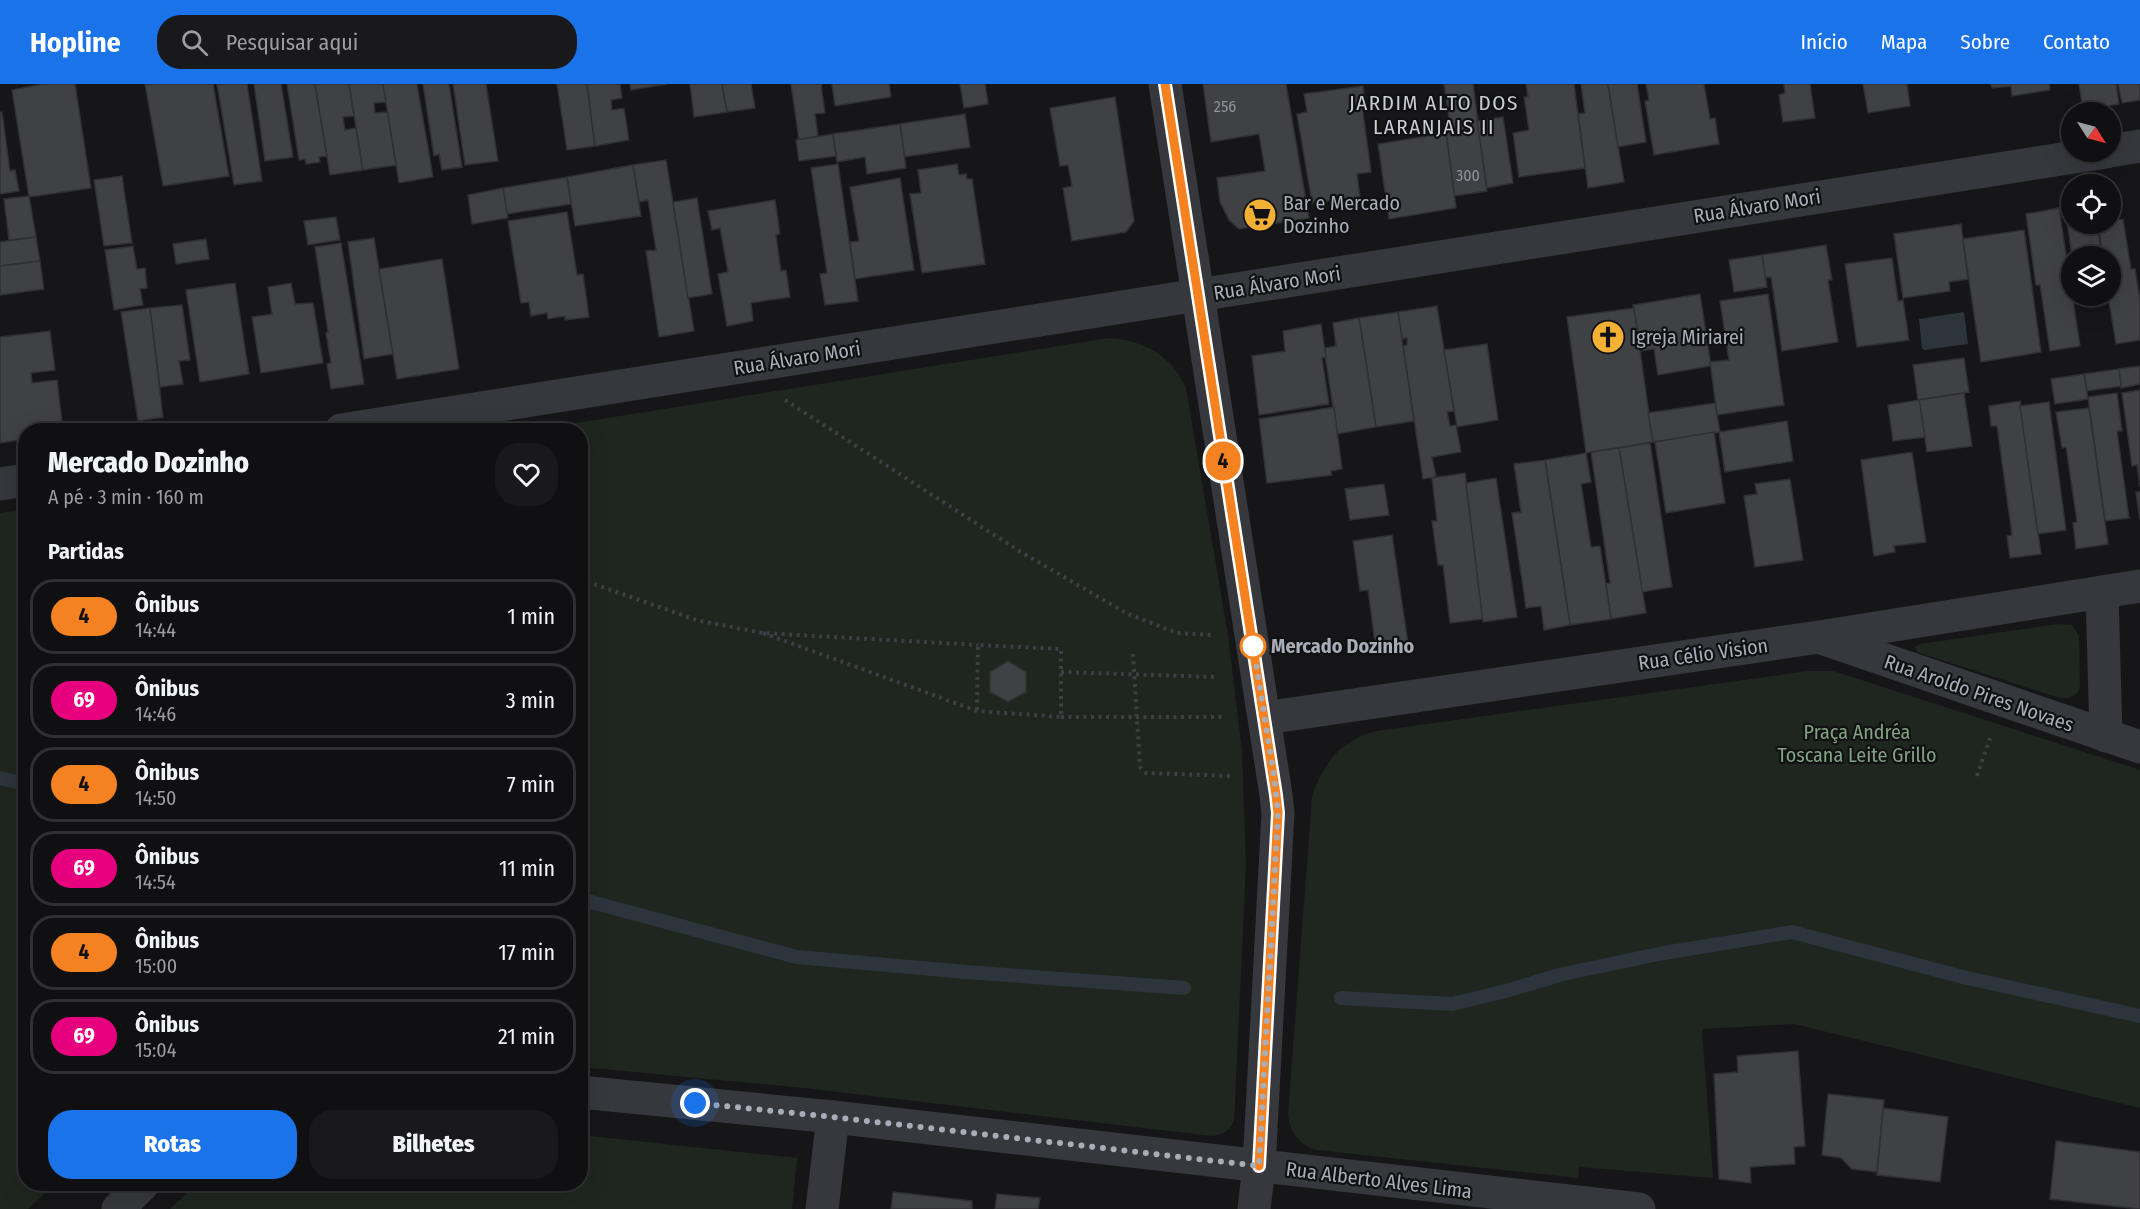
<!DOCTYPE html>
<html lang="pt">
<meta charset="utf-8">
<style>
body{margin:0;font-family:"Fira Sans Condensed",sans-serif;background:#19191b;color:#f1f3f6;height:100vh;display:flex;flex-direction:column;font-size:22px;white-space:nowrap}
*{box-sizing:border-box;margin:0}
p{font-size:20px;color:#9c9d9f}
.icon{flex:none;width:33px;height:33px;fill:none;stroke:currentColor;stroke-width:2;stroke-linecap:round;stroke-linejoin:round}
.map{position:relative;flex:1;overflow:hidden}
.details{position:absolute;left:18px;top:339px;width:570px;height:768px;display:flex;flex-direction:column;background:#101012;border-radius:24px;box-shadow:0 6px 24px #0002,0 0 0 2px #303032}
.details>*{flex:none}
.badge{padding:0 12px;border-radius:20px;font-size:21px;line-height:39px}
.needle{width:39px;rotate:126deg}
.buttons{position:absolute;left:2061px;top:18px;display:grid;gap:12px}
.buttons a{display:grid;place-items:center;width:60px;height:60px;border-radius:50%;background:#101012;box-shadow:0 6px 24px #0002,0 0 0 2px #303032;font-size:30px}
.you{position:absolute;width:30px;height:30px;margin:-15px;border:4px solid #fff;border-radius:50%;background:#1a73e8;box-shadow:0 0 0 9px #1a73e833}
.map>.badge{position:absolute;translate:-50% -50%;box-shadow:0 0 0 3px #fff}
h2{padding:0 30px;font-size:22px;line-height:54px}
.round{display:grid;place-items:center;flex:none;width:63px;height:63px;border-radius:24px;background:#19191b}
.overview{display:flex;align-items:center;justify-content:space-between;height:102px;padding:0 30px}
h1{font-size:28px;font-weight:800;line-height:45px}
.button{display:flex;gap:12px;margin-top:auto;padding:12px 30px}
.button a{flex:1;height:69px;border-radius:24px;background:#1a73e8;color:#fff;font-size:24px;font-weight:800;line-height:69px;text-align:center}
.button a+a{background:#19191b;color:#f1f3f6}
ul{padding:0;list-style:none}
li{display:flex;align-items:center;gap:18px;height:75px;margin:0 12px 9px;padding:0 18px;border:3px solid #303032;border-radius:24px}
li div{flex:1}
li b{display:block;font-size:22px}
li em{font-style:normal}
li .badge{min-width:66px;font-weight:700;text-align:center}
header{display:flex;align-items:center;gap:36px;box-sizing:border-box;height:84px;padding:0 30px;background:#1a73e8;color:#fff}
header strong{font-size:28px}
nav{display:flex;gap:33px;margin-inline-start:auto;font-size:21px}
.search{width:420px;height:54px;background:#19191b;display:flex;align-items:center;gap:15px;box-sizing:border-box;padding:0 21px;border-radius:24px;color:#9c9d9f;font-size:22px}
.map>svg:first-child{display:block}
</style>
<header>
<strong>Hopline</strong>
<div class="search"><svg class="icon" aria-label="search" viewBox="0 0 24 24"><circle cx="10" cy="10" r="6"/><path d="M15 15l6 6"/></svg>Pesquisar aqui</div>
<nav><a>Início</a><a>Mapa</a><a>Sobre</a><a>Contato</a></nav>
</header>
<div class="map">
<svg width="2140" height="1125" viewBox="0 0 2140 1125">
<rect width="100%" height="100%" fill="#161618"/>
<g fill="#1e261f">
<path d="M1109,254C1144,256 1172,272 1186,304L1228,551L1242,666L1246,782L1234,1037C1229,1047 1223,1051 1212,1052L804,1004L581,983L580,346H532Z"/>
<polygon points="25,425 26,1100 55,1100 28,1125 0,1125 0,429"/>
<path d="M2058,540L2072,541L2079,552L2080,601C2078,611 2073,613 2063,615L1917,568L1915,563L1920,560Z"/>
<path d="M1808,587H1833L1843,590L2140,686V1024L1794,940L1702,945L1713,1094L1579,1083L1578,1094L1316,1066C1299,1060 1289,1048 1288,1030L1312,713C1322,680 1341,656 1376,647Z"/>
<polygon points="581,1051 797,1074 792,1125 170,1125 196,1100 580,1100"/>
</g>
<polygon fill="#2c353c" points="1964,228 1968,260 1924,266 1922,264 1919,235"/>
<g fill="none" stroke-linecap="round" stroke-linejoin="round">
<g stroke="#2c353c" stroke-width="14">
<polyline points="0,694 26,700"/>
<polyline points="580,815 797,873 966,888 1184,904"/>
<polyline points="1341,914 1452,920 1506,907 1563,890 1664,869 1792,848 1963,893 2140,932"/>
</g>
</g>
<g fill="#404145" stroke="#303034" stroke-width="1.5">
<polygon points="43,0 75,0 91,104 29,113 12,6"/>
<polygon points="145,0 213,0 229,92 163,102"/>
<polygon points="217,0 247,0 262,97 234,101"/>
<polygon points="254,0 281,0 293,73 265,77"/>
<polygon points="287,0 315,0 327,72 319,73 320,78 306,80 305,75 299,76"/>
<polygon points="315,0 349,0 354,32 343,33 345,46 356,44 363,86 330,91"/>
<polygon points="349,0 383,0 386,18 374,19 375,29 388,28 396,81 363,86"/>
<polygon points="383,0 417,0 433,93 399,99"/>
<polygon points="423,0 449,0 462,83 442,86 439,70 434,72"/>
<polygon points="453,0 486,0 498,77 465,81"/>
<polygon points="557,0 587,0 595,62 567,66"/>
<polygon points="587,0 620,0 622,14 611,16 612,26 624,24 629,56 595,62"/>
<polygon points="630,0 667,0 631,6"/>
<polygon points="690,0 722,0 727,28 694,33"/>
<polygon points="722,0 751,0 755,24 727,28"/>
<polygon points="791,0 821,0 825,29 815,30 818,52 799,56"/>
<polygon points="832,0 889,0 891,13 835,22"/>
<polygon points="960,0 985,0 988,20 964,24"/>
<polygon points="1203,0 1286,0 1309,134 1239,145 1229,136 1220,118 1217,94 1265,87 1259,50 1211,58"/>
<polygon points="1444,0 1473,0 1487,107 1454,112 1446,49 1451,48"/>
<polygon points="1526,0 1574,0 1585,84 1519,93 1513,49 1529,46 1524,13 1528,13"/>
<polygon points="1581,0 1608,0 1624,98 1588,104 1578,30 1585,29"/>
<polygon points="1608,0 1637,0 1646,58 1618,63"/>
<polygon points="1646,0 1704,0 1710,35 1715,34 1719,60 1654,71 1645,17 1649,16"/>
<polygon points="1784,0 1810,0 1815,34 1783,38 1779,11 1785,9"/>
<polygon points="1863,0 1907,0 1910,22 1868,29"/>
<polygon points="1991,0 2049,0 2050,6 2012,12 2011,2 1992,4"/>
<polygon points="2079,0 2116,0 2119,20 2083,26"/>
<polygon points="2118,0 2140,0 2140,16 2122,19"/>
<polygon points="1363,2 1365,20 1362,21 1371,88 1357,90 1360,113 1312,119 1297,30 1307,28 1304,10"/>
<polygon points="1115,13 1134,137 1126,148 1072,157 1063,104 1072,102 1068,81 1060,82 1050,24"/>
<polygon points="2,28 10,87 15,86 19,107 0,110 0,29"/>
<polygon points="965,30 970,63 904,73 900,40"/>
<polygon points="1503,33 1513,99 1487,104 1477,37"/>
<polygon points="900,40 906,84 867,90 865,73 837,78 833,50"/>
<polygon points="1446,49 1456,124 1389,135 1378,60"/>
<polygon points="833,50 836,72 799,77 796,56"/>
<polygon points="666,76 694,247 659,253 646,167 656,166 648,116 639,118 633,81"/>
<polygon points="838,80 858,217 825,221 820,190 827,189 811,84"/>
<polygon points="957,80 959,91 966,90 967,95 972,95 985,180 922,189 910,110 921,109 918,86"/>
<polygon points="633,81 641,132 575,142 567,93"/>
<polygon points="122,92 132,159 104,162 94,96"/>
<polygon points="567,93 571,120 507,130 503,104"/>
<polygon points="900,94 914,186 855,195 850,158 859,157 850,103"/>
<polygon points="503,104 508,134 472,140 468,111"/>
<polygon points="29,112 36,153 9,156 4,115"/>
<polygon points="697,114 712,210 688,214 673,118"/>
<polygon points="775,116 780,150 776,151 781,187 786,186 790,213 751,219 753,237 727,242 718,190 728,188 720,144 712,146 708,127"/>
<polygon points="2072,122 2072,140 2097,140 2102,172 2072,172 2065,124"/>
<polygon points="2059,124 2080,262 2050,267 2040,201 2036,201 2026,130"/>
<polygon points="567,128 577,191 583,190 589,233 565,236 565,232 548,235 547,229 531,232 529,218 521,219 508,137"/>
<polygon points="336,133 340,156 308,161 304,137"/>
<polygon points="2123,135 2131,185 2135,185 2140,216 2140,256 2116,260 2108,212 2110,212 2110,172 2103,172 2098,140 2110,140 2110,137"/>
<polygon points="1961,140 1968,195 1949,198 1950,207 1903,214 1894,150"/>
<polygon points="2024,146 2041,268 1981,278 1963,155"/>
<polygon points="36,153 40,177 0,182 0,158"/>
<polygon points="374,154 393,270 364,275 348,158"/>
<polygon points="206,155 209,175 176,180 173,160"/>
<polygon points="341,159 364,300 331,305 327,280 331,279 326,249 328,248 315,163"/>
<polygon points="1826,161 1832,196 1828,196 1838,258 1782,267 1771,193 1765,194 1762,171"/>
<polygon points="133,162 137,185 145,184 147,204 140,205 143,221 114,226 105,166"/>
<polygon points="1762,171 1767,203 1734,208 1729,176"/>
<polygon points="1892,174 1898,217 1903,216 1909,256 1857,263 1845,180"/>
<polygon points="442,175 459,285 397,295 379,185"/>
<polygon points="40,177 44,205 0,211 0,182"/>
<polygon points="235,199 249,290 200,298 186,206"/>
<polygon points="291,199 295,220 313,219 323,279 261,289 252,233 272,230 268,203"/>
<polygon points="1700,210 1711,282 1658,291 1654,265 1640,267 1633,221"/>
<polygon points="1768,210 1784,321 1717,331 1710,278 1729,276 1720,217"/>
<polygon points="182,221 190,276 179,277 183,300 160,303 150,224"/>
<polygon points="1437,222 1454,327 1447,328 1450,342 1456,341 1461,368 1432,373 1436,393 1423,395 1403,262 1407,261 1407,254 1402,255 1398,228"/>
<polygon points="150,224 163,333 138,337 121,228"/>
<polygon points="1634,224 1653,358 1586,369 1567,233"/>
<polygon points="1398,228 1414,337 1376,343 1359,234"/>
<polygon points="1359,234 1376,343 1337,350 1324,264 1336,262 1333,239"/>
<polygon points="1321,240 1326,273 1322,274 1329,320 1259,331 1252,272 1285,267 1283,247"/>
<polygon points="50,247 55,286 31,289 32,299 57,296 63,346 26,346 26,355 0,359 0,253"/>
<polygon points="1487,260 1498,336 1457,343 1444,266"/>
<polygon points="1964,274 1969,308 1918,316 1913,281"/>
<polygon points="2140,282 2140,300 2121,304 2119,285"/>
<polygon points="2119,285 2121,302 2087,307 2084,290"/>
<polygon points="2084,290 2088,315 2055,320 2051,295"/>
<polygon points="2140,306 2140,403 2137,381 2132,382 2122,309"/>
<polygon points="1964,309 1972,362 1927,368 1919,316"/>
<polygon points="2117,309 2122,347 2117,347 2129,434 2105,437 2088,313"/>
<polygon points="1919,316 1925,353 1893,357 1888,321"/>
<polygon points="2020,317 2041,470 2010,474 2007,452 2012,451 1997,342 1991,342 1989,322"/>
<polygon points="2049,318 2066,446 2038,450 2020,322"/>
<polygon points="1715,319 1720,348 1653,358 1648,329"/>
<polygon points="1334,323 1342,385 1331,387 1332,391 1267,399 1259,335"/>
<polygon points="2089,324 2108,460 2076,465 2073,439 2077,438 2066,363 2062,364 2056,328"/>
<polygon points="1787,337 1793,377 1725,388 1719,348"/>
<polygon points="1714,348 1725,419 1666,429 1655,358"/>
<polygon points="1650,359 1672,503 1642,508 1619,364"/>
<polygon points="1619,364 1646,529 1611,535 1606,500 1610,499 1591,368"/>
<polygon points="1912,368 1926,458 1894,462 1895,468 1874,472 1861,376"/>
<polygon points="1586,369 1591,398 1581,400 1591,463 1600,462 1611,535 1570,541 1545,376"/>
<polygon points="1545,376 1570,541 1544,546 1541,522 1526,524 1512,429 1521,428 1514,380"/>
<polygon points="1465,389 1483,535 1450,539 1443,481 1438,481 1432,437 1437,437 1432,394"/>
<polygon points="1496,394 1517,533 1483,538 1466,399"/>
<polygon points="1790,395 1803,476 1755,483 1744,412 1757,410 1755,400"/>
<polygon points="1384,400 1389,431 1350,436 1345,405"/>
<polygon points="2136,408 2140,408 2140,436"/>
<polygon points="1392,451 1409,566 1381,570 1380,558 1375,559 1368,506 1360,507 1353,457"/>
<polygon points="1008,577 1026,588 1026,608 1008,618 990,608 990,588"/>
<polygon points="1798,967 1805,1062 1794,1063 1795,1080 1750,1083 1751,1099 1719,1095 1714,990 1738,988 1737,972"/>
<polygon points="1828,1010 1884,1016 1877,1088 1852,1085 1841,1074 1822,1071"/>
<polygon points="1883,1024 1948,1033 1940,1098 1877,1091"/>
<polygon points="2056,1057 2140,1068 2140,1125 2050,1115"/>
<polygon points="893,1108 972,1117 972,1125 891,1125"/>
<polygon points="997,1110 1040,1114 1038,1125 995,1125"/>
</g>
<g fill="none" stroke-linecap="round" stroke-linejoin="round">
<g stroke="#3d3f44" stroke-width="4" stroke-dasharray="3 4.5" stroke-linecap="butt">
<polyline points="785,316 1019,467 1128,530 1177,549 1211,551"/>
<polyline points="580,495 696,536 763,549 978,561"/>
<polyline points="763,549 977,627 1061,633 1061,565 978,561 977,627"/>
<polyline points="1133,570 1140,683 1146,689 1233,692"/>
<polyline points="1061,588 1217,593"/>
<polyline points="1061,633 1225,633"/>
<polyline points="1977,692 1990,654"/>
</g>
<g stroke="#37383d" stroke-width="33">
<polyline points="1165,0 1276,711 1278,729 1259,1082 1254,1125"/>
<polyline points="2110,67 2140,62"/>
<polyline points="341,346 2106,68"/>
<polyline points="0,400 26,396"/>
<polyline points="2102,508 2106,652"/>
<polyline points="1824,555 2140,663"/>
<polyline points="1265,634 1819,553 2140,502"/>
<polyline points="580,1008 833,1033 1639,1125"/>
<polyline points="118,1125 143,1100"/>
<polyline points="822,1125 833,1033"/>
</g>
</g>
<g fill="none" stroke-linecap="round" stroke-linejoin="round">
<g stroke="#fff" stroke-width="14">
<polyline id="line" points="1165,0 1276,711 1278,729 1259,1082"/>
</g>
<use href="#line" stroke="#f58220" stroke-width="9"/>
<polyline stroke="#a8adb8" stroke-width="6" stroke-dasharray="0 10.8" points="695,1019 833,1033 1259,1082 1278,729 1274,693 1253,560 1253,562"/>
</g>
<defs>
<g id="supermarket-disc" transform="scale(1.725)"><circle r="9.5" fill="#f2b134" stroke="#111113"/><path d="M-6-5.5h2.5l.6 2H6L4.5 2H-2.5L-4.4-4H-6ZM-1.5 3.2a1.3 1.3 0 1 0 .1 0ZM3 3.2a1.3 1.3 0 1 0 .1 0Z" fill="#111"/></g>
<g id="church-disc" transform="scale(1.725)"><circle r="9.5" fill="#f2b134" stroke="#111113"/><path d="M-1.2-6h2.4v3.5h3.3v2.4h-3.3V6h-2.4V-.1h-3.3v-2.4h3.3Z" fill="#111"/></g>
</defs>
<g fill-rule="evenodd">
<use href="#supermarket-disc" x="1260" y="131"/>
<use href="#church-disc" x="1608" y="253"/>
</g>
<circle fill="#fff" stroke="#f58220" stroke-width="3" cx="1253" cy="562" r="12"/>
<g text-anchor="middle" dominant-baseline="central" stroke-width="4.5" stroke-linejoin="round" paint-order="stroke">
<g font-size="16" fill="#8e929b">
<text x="1225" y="22">256</text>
<text x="1468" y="91">300</text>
</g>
<g font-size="20" fill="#a8adb8" stroke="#111113" text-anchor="start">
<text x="1283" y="119">Bar e Mercado<tspan x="1283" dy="23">Dozinho</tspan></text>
<text x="1631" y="253">Igreja Miriarei</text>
</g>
<g font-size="20" fill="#a8adb8" stroke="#111113">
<text transform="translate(1757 122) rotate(-9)">Rua Álvaro Mori</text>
<text transform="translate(1277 199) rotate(-9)">Rua Álvaro Mori</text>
<text transform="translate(797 274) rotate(-9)">Rua Álvaro Mori</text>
<text transform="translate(1703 570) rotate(-8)">Rua Célio Vision</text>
<text transform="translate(1979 609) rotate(19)">Rua Aroldo Pires Novaes</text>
<text transform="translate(1379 1096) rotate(7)">Rua Alberto Alves Lima</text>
</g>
<g font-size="20" font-weight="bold" fill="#a8adb8" stroke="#111113" text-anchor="start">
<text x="1271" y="562">Mercado Dozinho</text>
</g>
<g font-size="20" fill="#7fa381" stroke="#111113">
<text x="1857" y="648">Praça Andréa<tspan x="1857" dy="23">Toscana Leite Grillo</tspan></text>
</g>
<g font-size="21" letter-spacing="1.5" fill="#c9ccd4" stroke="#111113">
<text x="1434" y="19">JARDIM ALTO DOS<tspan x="1434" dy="24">LARANJAIS II</tspan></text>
</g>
</g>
</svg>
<div class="buttons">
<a><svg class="needle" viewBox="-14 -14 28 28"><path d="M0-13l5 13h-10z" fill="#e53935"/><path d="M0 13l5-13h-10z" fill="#9c9d9f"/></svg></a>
<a><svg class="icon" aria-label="locate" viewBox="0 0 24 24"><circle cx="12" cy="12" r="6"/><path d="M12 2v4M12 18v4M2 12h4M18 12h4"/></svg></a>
<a><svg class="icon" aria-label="layers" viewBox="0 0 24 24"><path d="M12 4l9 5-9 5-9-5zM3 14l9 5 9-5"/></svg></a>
</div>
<div class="you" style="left:695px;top:1019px"></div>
<b class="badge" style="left:1223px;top:377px;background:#f58220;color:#111">4</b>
<section class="details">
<div class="overview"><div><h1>Mercado Dozinho</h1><p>A pé · 3 min · 160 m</p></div><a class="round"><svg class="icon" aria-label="heart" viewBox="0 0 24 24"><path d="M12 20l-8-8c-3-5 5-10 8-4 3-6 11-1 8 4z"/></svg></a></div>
<h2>Partidas</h2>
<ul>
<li><span class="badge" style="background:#f58220;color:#111">4</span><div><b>Ônibus</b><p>14:44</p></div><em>1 min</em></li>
<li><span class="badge" style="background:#e6007e;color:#fff">69</span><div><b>Ônibus</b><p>14:46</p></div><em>3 min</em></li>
<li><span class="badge" style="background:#f58220;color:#111">4</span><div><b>Ônibus</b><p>14:50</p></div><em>7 min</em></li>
<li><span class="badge" style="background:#e6007e;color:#fff">69</span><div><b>Ônibus</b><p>14:54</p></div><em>11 min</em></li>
<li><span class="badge" style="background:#f58220;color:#111">4</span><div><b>Ônibus</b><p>15:00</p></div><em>17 min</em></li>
<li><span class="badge" style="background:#e6007e;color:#fff">69</span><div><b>Ônibus</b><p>15:04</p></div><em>21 min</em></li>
</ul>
<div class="button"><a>Rotas</a><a>Bilhetes</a></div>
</section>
</div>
